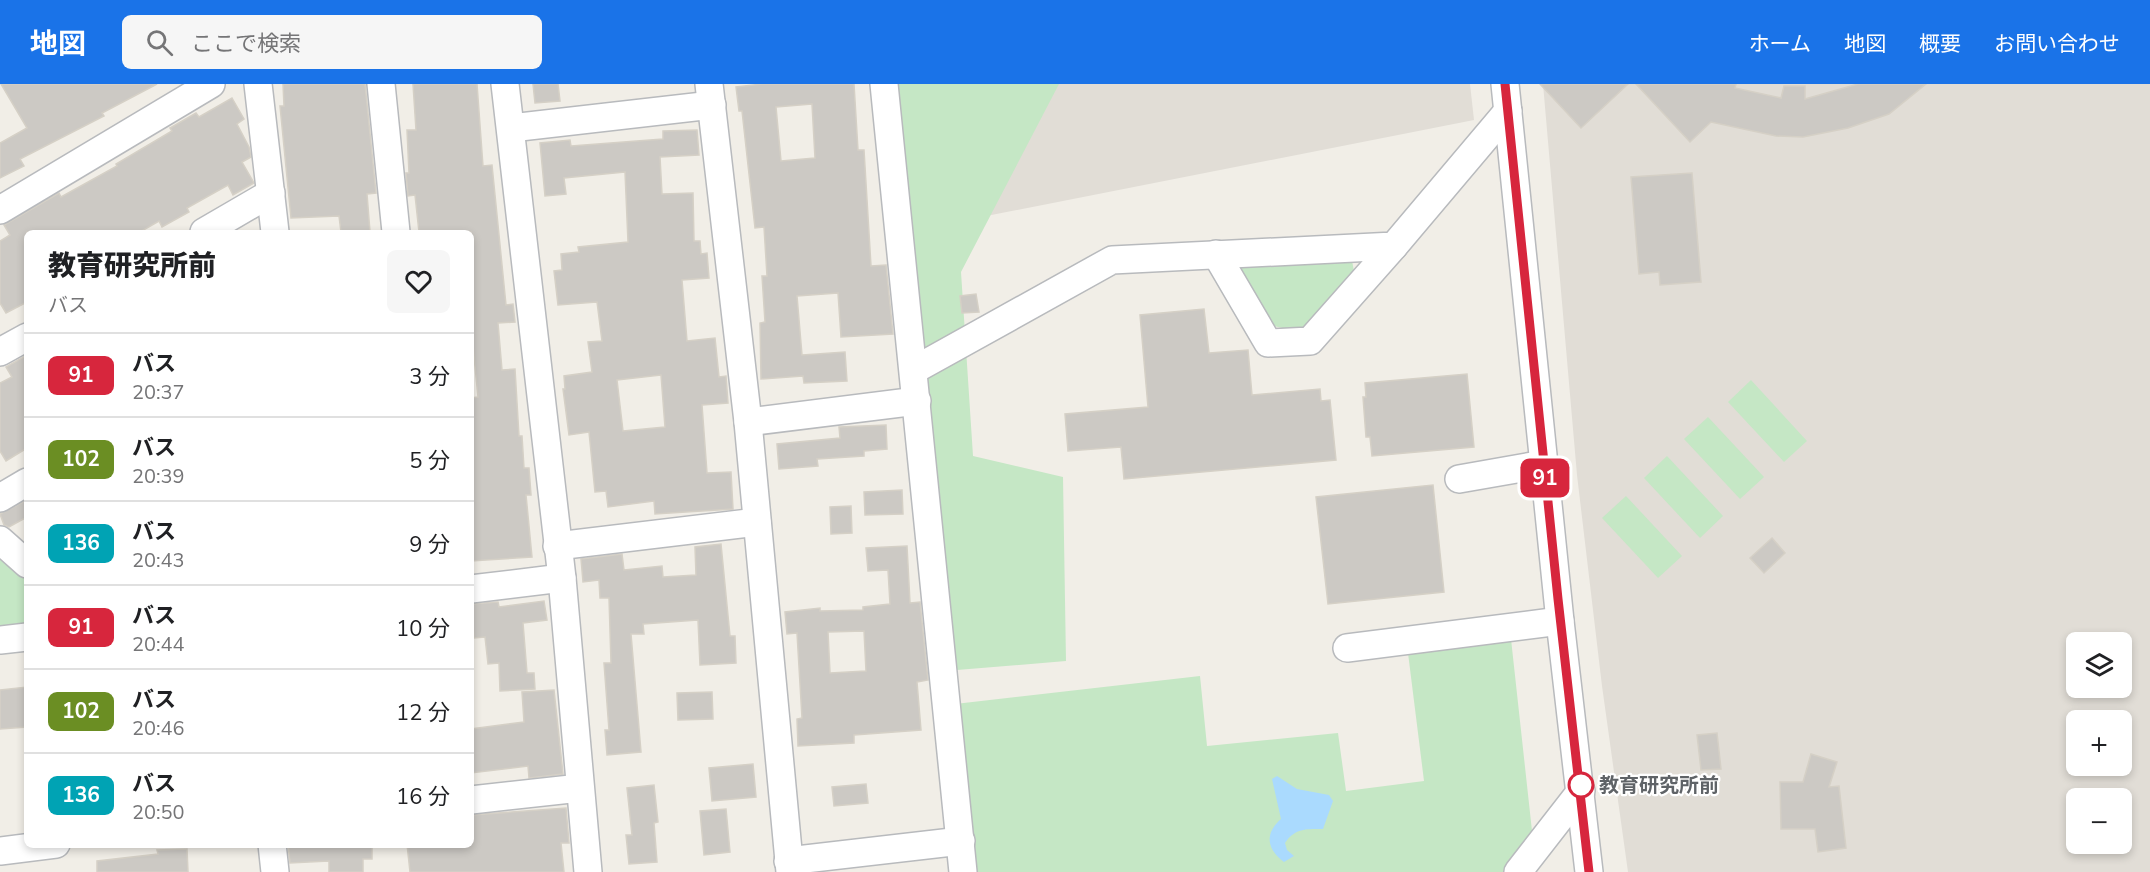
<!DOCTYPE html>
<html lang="ja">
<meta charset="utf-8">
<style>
body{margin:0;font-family:"Nunito Sans","Noto Sans JP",sans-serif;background:#f6f6f6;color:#202124;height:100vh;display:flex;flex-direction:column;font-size:22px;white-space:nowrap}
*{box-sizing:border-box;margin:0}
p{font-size:20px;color:#757577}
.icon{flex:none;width:33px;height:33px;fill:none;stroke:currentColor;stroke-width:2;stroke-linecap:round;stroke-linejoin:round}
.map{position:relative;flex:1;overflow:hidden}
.details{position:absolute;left:24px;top:146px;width:450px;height:618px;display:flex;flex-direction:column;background:#fff;border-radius:9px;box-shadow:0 3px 9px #0003}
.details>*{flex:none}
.badge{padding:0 12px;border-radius:9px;font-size:21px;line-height:39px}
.controls{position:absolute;left:2066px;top:548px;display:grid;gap:12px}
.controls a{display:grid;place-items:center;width:66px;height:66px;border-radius:9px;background:#fff;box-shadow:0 3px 9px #0003;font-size:30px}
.map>.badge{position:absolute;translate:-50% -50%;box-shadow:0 0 0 3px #fff}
.round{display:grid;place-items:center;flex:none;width:63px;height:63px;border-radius:9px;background:#f6f6f6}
.headline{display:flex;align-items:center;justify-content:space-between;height:102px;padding:0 24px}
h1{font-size:28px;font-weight:800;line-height:45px}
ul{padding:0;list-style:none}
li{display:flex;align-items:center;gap:18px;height:84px;padding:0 24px;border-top:2px solid #e0e0e0}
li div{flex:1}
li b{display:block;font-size:22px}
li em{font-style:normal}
li .badge{min-width:66px;font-weight:700;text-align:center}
header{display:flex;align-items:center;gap:36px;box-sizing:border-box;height:84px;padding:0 30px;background:#1a73e8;color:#fff}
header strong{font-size:28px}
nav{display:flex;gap:33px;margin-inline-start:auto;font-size:21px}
.search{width:420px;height:54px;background:#f6f6f6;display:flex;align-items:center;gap:15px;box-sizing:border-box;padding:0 21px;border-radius:9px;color:#757577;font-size:22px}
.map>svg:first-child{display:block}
</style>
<header>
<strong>地図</strong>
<div class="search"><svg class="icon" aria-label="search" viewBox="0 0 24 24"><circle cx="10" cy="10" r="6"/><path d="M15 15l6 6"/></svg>ここで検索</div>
<nav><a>ホーム</a><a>地図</a><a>概要</a><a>お問い合わせ</a></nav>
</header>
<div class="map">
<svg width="2150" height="788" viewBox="0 0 2150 788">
<rect width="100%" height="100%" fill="#f1eee7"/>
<g fill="#e1ddd6" fill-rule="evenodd">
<polygon points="887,0 1470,0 1474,36 900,149"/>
<path d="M1543,0H2150V788H1628L1602,602L1577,391ZM2076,558H2121V603H2076ZM2076,636H2121V681H2076ZM2076,714H2121V759H2076Z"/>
</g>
<g fill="#c5e7c5">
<polygon points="897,0 1059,0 961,188 973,372 1063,393 1066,577 957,586"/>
<polygon points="1352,177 1354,187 1313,240 1292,246 1269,241 1246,199 1239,180"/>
<polygon points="1751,296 1807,357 1784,378 1728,318"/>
<polygon points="1708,333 1764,393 1740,415 1684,355"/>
<polygon points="1667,372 1723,432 1700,454 1644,394"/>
<polygon points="1626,412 1682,472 1658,494 1602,434"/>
<polygon points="0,470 27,493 27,542 0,545"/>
<polygon points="1511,555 1532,747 1526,762 1507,788 970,788 955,620 1200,592 1207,662 1338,649 1346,707 1424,697 1408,569"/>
</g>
<path fill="#aadafe" d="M1277,692L1297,705L1329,711L1333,717L1323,745C1306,745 1295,744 1285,759L1287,766L1294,772L1284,778C1267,765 1264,750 1281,735L1272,695Z"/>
<g fill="#ccc9c4" stroke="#d5d0c6" stroke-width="1.5" fill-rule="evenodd">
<polygon points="1,0 157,0 102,29 104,32 20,75 24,82 0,94 0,59 27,44"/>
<polygon points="283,0 365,0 376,109 367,110 370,148 341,148 339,132 291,134 280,22 284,22"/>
<polygon points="413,0 477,0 483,82 492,81 506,221 513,220 515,238 498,239 502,286 515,285 519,352 522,352 524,384 529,384 531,411 526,411 532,473 471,477 471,314 478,313 471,242 471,148 419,148 415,111 408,112 406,89 409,89 407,46 416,46"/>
<polygon points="533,0 558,0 560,17 535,19"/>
<path d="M762,0H854L858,66H864L871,182L886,181L893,250L841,253L838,209L797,212L802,271L845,268L847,297L804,299L803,292L761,295L760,239L765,238L762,192H767L764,143L755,144L742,27H739L736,3ZM812,20L815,74L781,77L776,23Z"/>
<polygon points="1540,0 1628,0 1581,44"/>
<polygon points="1636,0 1736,0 1735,4 1781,14 1784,2 1805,2 1805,15 1858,0 1926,0 1889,30 1848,44 1803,53 1776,52 1711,38 1690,58"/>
<polygon points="232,14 244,35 237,40 249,63 251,73 242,78 254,99 233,111 228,101 187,124 189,128 162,143 159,137 140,148 27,148 27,218 6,229 0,219 0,157 10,151 4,141 59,109 61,113 117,82 116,80 172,47 170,44 196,29 199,33"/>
<path d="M697,46L699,71L660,73L662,110L693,109L694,157H700L701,170L707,169L709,194L682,196L687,257L715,254L719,293L726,292L728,319L702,321L707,389L731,388L733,425L655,430L654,417L608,423L606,407L595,408L589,348L569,351L563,305H565L564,292L592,288L588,258L602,257L597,218L558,221L554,187L562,186L561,170L579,168L578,163L628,158L625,88L564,94L566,110L545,112L540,59L570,56L571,62L663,55V47ZM661,291L665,343L623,347L617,296Z"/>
<polygon points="1692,89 1701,198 1660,201 1659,188 1639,190 1631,93"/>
<polygon points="976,210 979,228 962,229 960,212"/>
<polygon points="1204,225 1209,269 1248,266 1252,311 1320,305 1321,317 1330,316 1336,376 1124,395 1121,363 1068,367 1065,330 1148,323 1140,231"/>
<polygon points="27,271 27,364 6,377 0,367 0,299 12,293 6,283"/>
<polygon points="1467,290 1474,363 1372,372 1370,353 1366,353 1363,313 1366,313 1365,299"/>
<polygon points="886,341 887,365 864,367 864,372 817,375 818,382 779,385 777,360 840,354 839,343"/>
<polygon points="1433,401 1444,508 1328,520 1316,413"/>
<polygon points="902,406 903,430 865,431 864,408"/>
<polygon points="27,416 27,433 9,443 4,441 0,430"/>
<polygon points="851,422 852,449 831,450 830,423"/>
<polygon points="1772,454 1785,469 1764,489 1750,474"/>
<polygon points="721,460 730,552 735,552 736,579 700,581 698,536 643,540 644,550 631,550 641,668 607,671 605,646 609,646 604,579 611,579 609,514 600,514 599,496 583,498 581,475 622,470 624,486 662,482 663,493 696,491 695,463"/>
<path d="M907,462L910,519L920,518L928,596L917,598L921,646L854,651V659L798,662L797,635L802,634L797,549L787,550L785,528L820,524V527L863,526V523L890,520L888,486L868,487L866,464ZM864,547L866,587L830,589L828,548Z"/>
<polygon points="544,517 547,536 523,539 527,589 534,589 535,605 500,607 499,579 488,580 485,553 474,554 471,520 498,518 499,523"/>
<polygon points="27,603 27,643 0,645 0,606"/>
<polygon points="554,606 563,690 529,694 528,682 471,689 471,645 524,638 522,608"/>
<polygon points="712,608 713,635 678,636 677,609"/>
<polygon points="1717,649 1721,685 1701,686 1697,651"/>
<polygon points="1811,670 1837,678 1829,703 1839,702 1846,764 1818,768 1815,745 1781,745 1780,698 1803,698"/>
<polygon points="753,680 756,713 712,717 709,684"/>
<polygon points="866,700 868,719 834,722 832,703"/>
<polygon points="654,701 658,738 654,739 657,778 629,780 626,751 632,751 627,704"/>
<polygon points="566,724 569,759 561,759 564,788 410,788 407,760 471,760 471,731"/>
<polygon points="726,725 730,768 704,771 700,727"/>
<polygon points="288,760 372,760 372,775 363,775 363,788 329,788 329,777 290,779"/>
<polygon points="187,765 188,788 97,788 97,777 158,770 157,766"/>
</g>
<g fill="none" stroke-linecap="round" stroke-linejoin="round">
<g stroke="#b8babd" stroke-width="30">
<g id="minor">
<polyline points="258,0 275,148"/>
<polyline points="381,0 396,148"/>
<polyline points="505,0 562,494 588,788"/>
<polyline points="709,0 748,338 790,788"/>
<polyline points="884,0 963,788"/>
<polyline points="1505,0 1560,537 1589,788"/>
<polyline points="511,44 712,21"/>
<polyline points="0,126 211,0"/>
<polyline points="204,148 271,109"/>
<polyline points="1216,170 1268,259 1310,257 1394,162"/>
<polyline points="0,268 27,253"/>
<polyline points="914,286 1112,176 1394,162 1508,27"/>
<polyline points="748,338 917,317"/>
<polyline points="1459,395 1544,380"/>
<polyline points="0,414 27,398"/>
<polyline points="0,456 27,480"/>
<polyline points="557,462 757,438"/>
<polyline points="471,505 562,494"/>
<polyline points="0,556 27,553"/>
<polyline points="1347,564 1560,537"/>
<polyline points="471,716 580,704"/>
<polyline points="272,760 275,788"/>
<polyline points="0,767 56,760"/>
<polyline points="788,777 961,757"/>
<polyline points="1518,788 1581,707"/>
</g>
</g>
<use href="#minor" stroke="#fff" stroke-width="27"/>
</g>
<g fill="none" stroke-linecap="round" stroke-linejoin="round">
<g stroke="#fff" stroke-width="14">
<polyline id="line" points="1505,0 1558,515 1589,788"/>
</g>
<use href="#line" stroke="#d7263d" stroke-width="9"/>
</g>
<circle fill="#fff" stroke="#d7263d" stroke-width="3" cx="1581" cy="701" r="12"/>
<g text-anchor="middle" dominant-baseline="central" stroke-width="4.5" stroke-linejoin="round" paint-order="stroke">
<g font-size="20" font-weight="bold" fill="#5f6367" stroke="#fff" text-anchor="start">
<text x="1599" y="701">教育研究所前</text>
</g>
</g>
</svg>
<div class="controls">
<a><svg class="icon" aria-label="layers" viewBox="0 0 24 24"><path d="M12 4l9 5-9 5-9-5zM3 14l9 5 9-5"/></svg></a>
<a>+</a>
<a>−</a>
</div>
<b class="badge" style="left:1545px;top:394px;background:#d7263d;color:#fff">91</b>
<section class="details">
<div class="headline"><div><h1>教育研究所前</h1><p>バス</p></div><a class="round"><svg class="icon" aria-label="heart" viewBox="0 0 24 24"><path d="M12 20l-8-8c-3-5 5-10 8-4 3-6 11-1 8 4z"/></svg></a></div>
<ul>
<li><span class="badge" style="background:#d7263d;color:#fff">91</span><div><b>バス</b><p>20:37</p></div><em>3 分</em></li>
<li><span class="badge" style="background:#6b8e23;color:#fff">102</span><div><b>バス</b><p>20:39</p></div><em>5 分</em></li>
<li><span class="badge" style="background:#00a3b4;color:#fff">136</span><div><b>バス</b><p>20:43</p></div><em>9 分</em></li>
<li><span class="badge" style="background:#d7263d;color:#fff">91</span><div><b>バス</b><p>20:44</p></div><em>10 分</em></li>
<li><span class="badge" style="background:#6b8e23;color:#fff">102</span><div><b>バス</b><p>20:46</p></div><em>12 分</em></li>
<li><span class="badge" style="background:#00a3b4;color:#fff">136</span><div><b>バス</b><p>20:50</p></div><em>16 分</em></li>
</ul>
</section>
</div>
